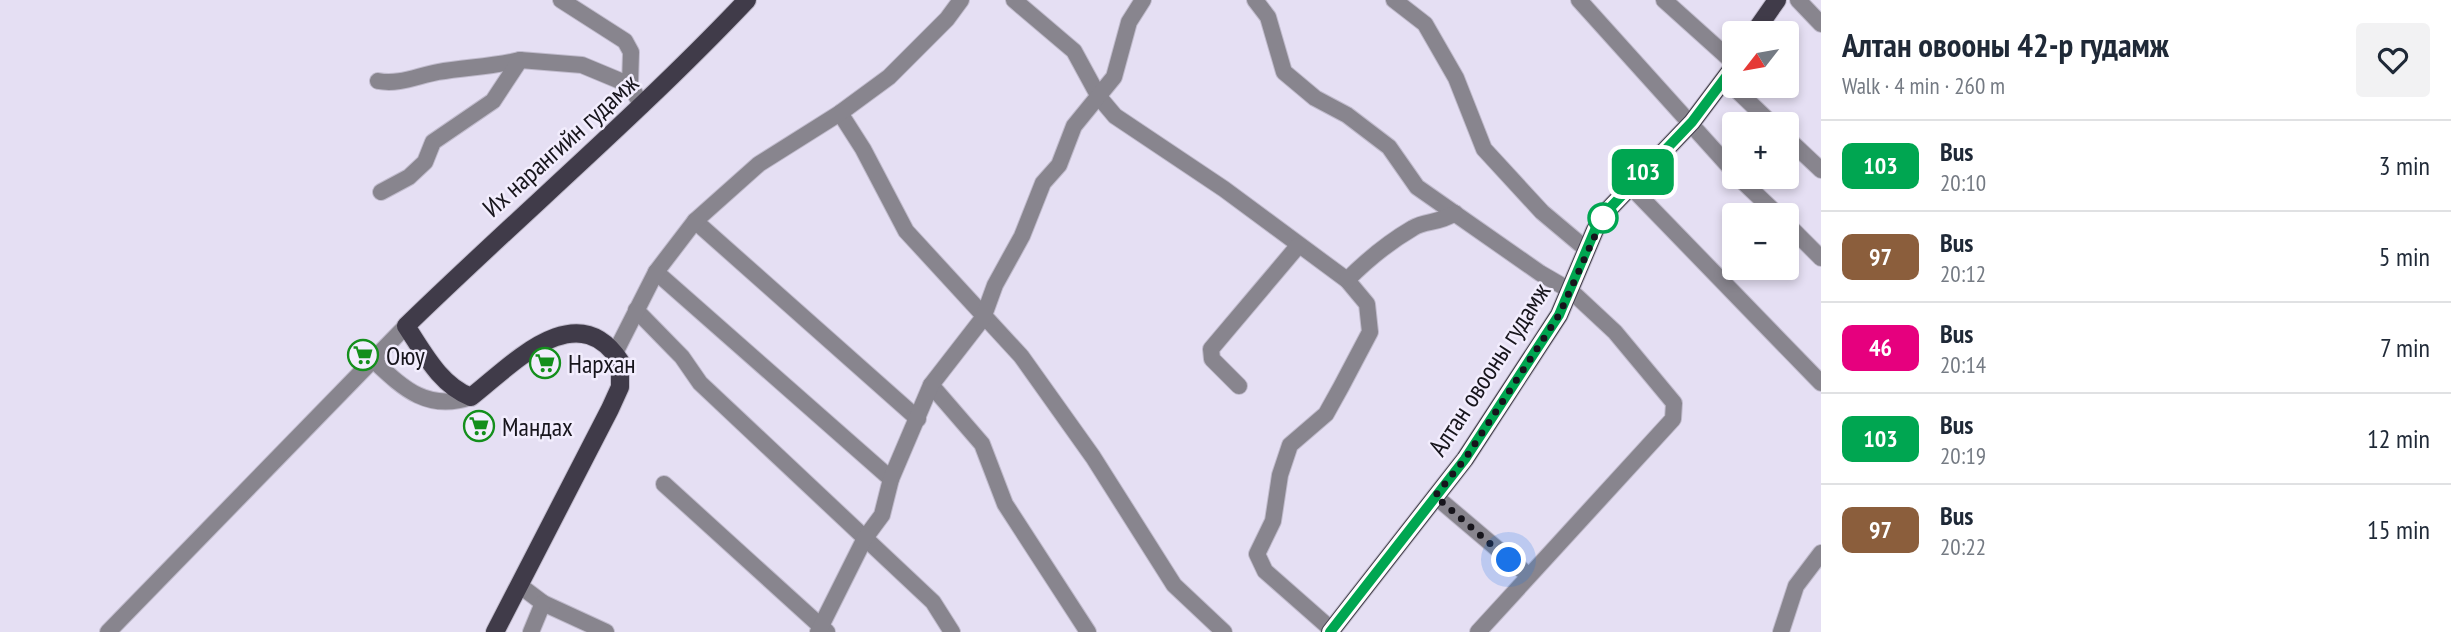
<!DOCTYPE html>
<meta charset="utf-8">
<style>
body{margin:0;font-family:"PT Sans Narrow",sans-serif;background:#f2f2f3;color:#1f2937;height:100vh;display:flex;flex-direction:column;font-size:26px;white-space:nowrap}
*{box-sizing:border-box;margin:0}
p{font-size:23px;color:#747a83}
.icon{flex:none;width:38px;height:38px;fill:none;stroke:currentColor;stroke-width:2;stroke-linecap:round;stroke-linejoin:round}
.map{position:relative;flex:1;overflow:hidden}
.sheet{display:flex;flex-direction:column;background:#fff;width:630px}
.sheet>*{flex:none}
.badge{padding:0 14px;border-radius:10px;font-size:24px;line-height:46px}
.needle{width:46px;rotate:239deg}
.tools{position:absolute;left:1722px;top:21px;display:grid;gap:14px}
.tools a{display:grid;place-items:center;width:77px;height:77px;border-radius:7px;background:#fff;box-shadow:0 4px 10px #0003;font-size:35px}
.you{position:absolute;width:35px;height:35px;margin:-18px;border:5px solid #fff;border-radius:50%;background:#1a73e8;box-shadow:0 0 0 10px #1a73e833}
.map>.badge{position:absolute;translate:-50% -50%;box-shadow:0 0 0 4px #fff}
.round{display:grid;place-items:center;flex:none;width:74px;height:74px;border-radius:7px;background:#f2f2f3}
.overview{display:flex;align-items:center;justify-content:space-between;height:119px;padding:0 21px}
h1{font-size:33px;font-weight:600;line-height:52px}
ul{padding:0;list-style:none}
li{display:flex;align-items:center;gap:21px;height:91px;padding:0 21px;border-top:2px solid #e0e1e3}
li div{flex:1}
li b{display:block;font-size:26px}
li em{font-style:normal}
li .badge{min-width:77px;font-weight:700;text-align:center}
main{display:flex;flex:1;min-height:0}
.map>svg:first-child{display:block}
</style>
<main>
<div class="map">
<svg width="1821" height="632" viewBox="0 0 1821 632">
<rect width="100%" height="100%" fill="#e5dff3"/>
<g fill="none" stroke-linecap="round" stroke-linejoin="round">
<g stroke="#c0bbcc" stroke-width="18">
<g id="minor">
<polyline points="561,0 625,41 631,52 630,85"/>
<polyline points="1014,0 1074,51 1099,97 1115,116 1224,189 1347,280 1367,304 1370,332 1341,387 1326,414 1290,445 1280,475 1273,521 1257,554 1265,571 1332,630"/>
<polyline points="1255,0 1268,17 1284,72 1315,98 1347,115 1389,147 1417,187 1540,273 1571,291 1615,332 1674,403 1673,419 1478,632"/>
<polyline points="1394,0 1425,24 1456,78 1484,149 1542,212 1586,249"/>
<polyline points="1579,0 1734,172"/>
<polyline points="1664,0 1734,63"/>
<polyline points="1798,0 1821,24"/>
<polyline points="1725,79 1772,124"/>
<path d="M378,81C399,85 417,76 438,72C465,67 492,67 520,60"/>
<polyline points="840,113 863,149 906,231 1021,356 1093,457 1174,585 1224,632"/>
<polyline points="1787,138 1821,170"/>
<polyline points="1738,177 1778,215"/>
<polyline points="1630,186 1821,383"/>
<polyline points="381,192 409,177 425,162 433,142 493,101 520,60 582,65 630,85 642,106"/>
<polyline points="695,221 918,419"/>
<polyline points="1787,224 1821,258"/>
<polyline points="656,272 891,479"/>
<path d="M1347,280C1367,260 1389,242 1413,228C1426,220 1438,224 1455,213"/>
<polyline points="636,310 682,357 700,383 933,602 952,632"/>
<polyline points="615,353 656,272 695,221 759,164 840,113 889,77 947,19 961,0"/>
<path d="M373,360C403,388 427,412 471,397"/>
<polyline points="931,385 982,444 1005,504 1088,632"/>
<polyline points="1239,386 1212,359 1211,349 1298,246"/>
<polyline points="664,484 827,632"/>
<polyline points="1435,496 1528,575"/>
<polyline points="519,585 543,603 606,632"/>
<polyline points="108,632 406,326"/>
<polyline points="531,632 543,603"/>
<polyline points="818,632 865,538 882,515 891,479 931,385 983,318 995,285 1022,236 1043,183 1059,165 1074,126 1114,77 1129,22 1143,0"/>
<polyline points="1781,632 1796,586 1821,553"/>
</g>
</g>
<g stroke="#c0bbcc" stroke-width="20">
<g id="major">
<polyline points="1754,33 1777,0"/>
<path d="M495,632L610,409L620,387V361C576,294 511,366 471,397C440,385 424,353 406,326C519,216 639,114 747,0"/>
<polyline points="1330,632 1465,459 1559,315 1595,230 1607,211 1692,122 1734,66"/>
</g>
</g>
<use href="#minor" stroke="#88858e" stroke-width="16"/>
<use href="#major" stroke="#403b49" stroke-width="18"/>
</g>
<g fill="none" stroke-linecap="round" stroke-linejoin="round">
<g stroke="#fff" stroke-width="16">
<polyline id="line" points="1330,632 1465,459 1559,315 1595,230 1607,211 1692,122 1734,66"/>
</g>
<use href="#line" stroke="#00a651" stroke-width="10"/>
<polyline stroke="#17151c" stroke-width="7" stroke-dasharray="0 12.6" points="1509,560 1435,496 1465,459 1559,315 1603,218"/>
</g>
<defs>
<g id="supermarket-ring" transform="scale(1.575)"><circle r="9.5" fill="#f2edfd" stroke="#148f1c" stroke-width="1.5"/><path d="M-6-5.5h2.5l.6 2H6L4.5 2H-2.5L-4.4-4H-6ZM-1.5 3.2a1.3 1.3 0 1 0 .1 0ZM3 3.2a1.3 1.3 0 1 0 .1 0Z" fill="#148f1c"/></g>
</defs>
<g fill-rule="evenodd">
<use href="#supermarket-ring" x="363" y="355"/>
<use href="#supermarket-ring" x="545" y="363"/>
<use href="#supermarket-ring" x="479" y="426"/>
</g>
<circle fill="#fff" stroke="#00a651" stroke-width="3.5" cx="1603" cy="218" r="14"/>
<g text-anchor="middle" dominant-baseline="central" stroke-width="5" stroke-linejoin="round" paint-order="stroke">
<g font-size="26" fill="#17151c" stroke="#f2edfd">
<text transform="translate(560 145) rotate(-42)">Их нарангийн гудамж</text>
<text transform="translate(1489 369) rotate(-57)">Алтан овооны гудамж</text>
</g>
<g font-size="26" fill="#17151c" stroke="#f2edfd" text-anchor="start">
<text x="386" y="355">Оюу</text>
<text x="568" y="363">Нархан</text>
<text x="502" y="426">Мандах</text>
</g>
</g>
</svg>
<div class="tools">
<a><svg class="needle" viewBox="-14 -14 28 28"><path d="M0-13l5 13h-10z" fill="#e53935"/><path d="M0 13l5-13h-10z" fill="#747a83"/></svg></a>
<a>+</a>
<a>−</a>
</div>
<div class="you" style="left:1509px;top:560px"></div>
<b class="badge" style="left:1643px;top:172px;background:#00a651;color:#fff">103</b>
</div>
<section class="sheet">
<div class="overview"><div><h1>Алтан овооны 42-р гудамж</h1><p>Walk · 4 min · 260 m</p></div><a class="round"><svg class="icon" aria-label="heart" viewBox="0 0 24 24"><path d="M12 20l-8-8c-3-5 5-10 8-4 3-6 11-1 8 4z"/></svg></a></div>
<ul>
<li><span class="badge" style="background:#00a651;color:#fff">103</span><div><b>Bus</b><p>20:10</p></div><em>3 min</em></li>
<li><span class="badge" style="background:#8b5e3c;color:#fff">97</span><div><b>Bus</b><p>20:12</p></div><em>5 min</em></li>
<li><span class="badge" style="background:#e6007e;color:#fff">46</span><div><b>Bus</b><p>20:14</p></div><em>7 min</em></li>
<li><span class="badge" style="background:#00a651;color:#fff">103</span><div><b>Bus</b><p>20:19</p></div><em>12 min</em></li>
<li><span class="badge" style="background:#8b5e3c;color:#fff">97</span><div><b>Bus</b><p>20:22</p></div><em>15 min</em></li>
</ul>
</section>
</main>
